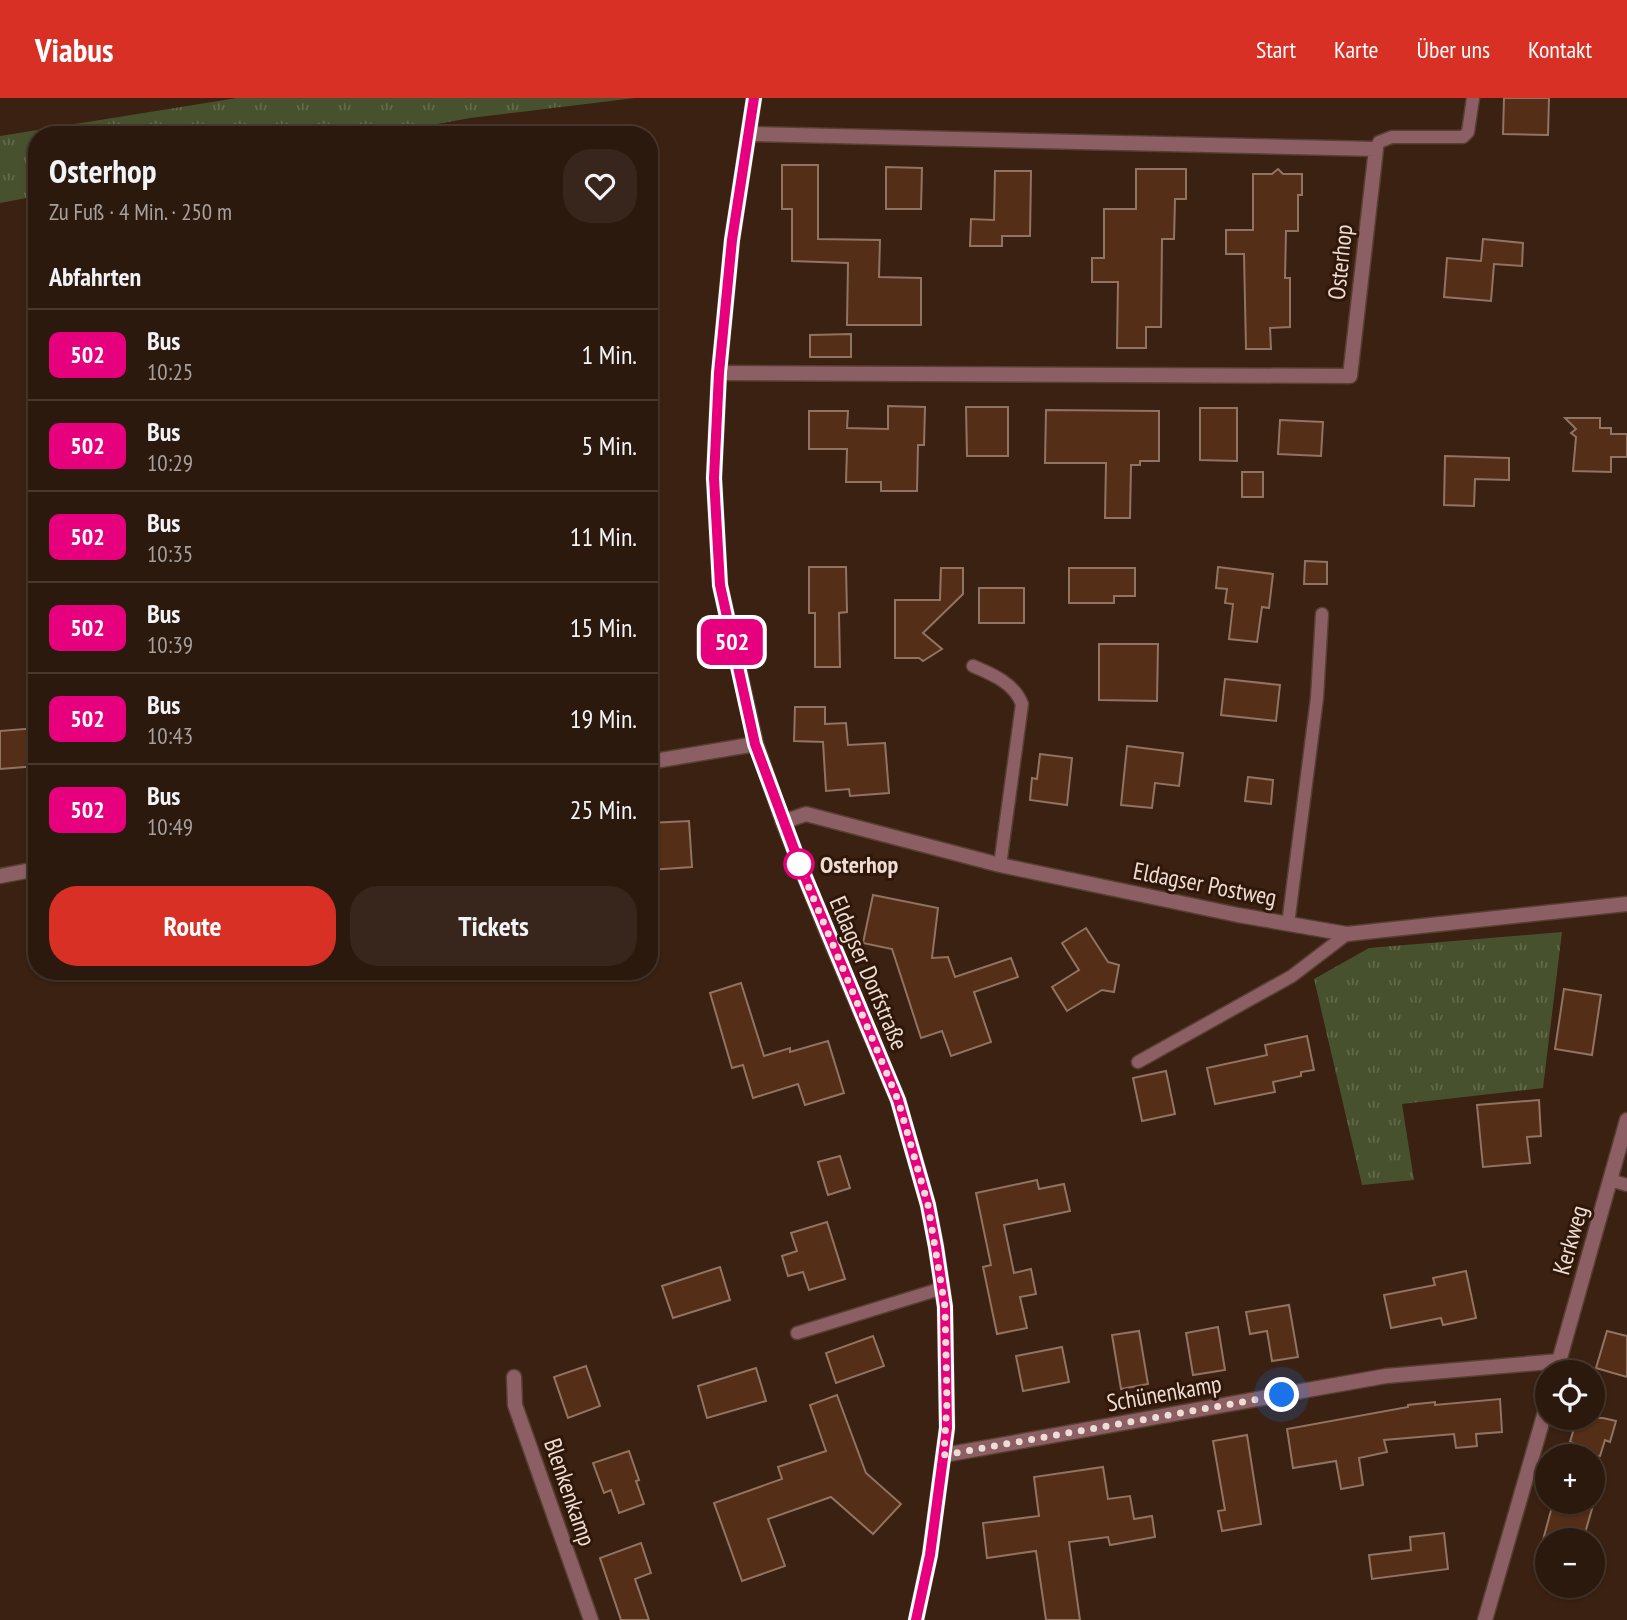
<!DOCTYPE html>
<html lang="de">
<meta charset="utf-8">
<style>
body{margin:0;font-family:"PT Sans Narrow",sans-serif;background:#38261c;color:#f1f3f6;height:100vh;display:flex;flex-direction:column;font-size:26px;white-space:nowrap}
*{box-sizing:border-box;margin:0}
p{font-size:23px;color:#a6a09e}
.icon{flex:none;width:38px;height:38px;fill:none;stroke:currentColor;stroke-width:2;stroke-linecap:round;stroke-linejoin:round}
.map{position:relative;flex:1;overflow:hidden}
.drawer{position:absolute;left:28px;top:28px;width:630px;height:854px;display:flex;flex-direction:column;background:#2c190e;border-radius:28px;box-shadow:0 2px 5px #0004,0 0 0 2px #48382e}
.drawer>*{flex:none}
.badge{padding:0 14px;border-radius:10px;font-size:24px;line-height:46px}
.fabs{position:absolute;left:1535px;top:1262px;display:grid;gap:14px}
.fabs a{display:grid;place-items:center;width:70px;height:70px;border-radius:50%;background:#2c190e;box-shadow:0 2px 5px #0004,0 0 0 2px #48382e;font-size:35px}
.you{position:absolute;width:35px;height:35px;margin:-18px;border:5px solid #fff;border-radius:50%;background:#1a73e8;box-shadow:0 0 0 10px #1a73e833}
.map>.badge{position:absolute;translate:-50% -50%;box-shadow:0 0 0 4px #fff}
h2{padding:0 21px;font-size:26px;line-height:63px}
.round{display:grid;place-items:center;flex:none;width:74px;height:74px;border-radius:28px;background:#38261c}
.head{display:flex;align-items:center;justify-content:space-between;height:119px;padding:0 21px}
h1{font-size:33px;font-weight:700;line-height:52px}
.action{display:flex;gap:14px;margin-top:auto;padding:14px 21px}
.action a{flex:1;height:80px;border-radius:28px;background:#d93025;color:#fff;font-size:28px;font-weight:700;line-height:80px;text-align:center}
.action a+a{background:#38261c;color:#f1f3f6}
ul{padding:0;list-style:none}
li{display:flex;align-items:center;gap:21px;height:91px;padding:0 21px;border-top:2px solid #48382e}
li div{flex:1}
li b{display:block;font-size:26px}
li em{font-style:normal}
li .badge{min-width:77px;font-weight:700;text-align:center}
header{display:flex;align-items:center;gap:42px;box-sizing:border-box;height:98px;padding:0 35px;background:#d93025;color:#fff}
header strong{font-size:33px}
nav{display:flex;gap:38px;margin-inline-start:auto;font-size:24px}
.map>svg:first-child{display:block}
</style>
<header>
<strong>Viabus</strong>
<nav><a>Start</a><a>Karte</a><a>Über uns</a><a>Kontakt</a></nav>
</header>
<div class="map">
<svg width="1627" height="1522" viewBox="0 0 1627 1522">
<defs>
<pattern id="grass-tufts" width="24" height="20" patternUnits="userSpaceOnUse" patternTransform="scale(1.75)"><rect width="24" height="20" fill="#48512e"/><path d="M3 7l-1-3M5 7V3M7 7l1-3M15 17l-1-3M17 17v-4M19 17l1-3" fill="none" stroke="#636a4b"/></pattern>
</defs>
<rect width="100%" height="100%" fill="#3a2112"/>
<g fill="url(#grass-tufts)">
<polygon points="237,0 635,0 470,20 377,37 37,37 37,98 0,105 0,38"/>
<polygon points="1562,834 1543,990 1402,1006 1414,1082 1362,1087 1314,881 1369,850"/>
</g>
<g fill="#542e17" stroke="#917362" stroke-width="2">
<polygon points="1504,0 1549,0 1548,37 1503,36"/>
<polygon points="782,67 818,67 818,141 880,142 879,179 921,180 921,227 847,227 848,165 792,163 792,111 782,111"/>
<polygon points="886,69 922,70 921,111 886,111"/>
<polygon points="1136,71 1186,71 1186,101 1175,101 1174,141 1162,141 1161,229 1146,229 1146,250 1117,250 1118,184 1092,184 1092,160 1104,160 1104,111 1136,111"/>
<polygon points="1278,71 1283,76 1302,76 1302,97 1298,97 1298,133 1286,133 1285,180 1290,180 1290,229 1270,230 1271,251 1246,251 1244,156 1226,156 1226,132 1253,132 1253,76 1272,76"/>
<polygon points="995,73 1031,73 1030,138 1002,138 1002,148 970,148 971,121 994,122"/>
<polygon points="1483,141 1523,145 1522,168 1494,166 1491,203 1444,199 1447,160 1481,163"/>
<polygon points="851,236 851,259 810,259 810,237"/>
<polygon points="888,308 925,309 924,347 918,347 917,393 881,393 881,384 846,384 847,351 809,351 809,313 848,313 847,330 888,331"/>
<polygon points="966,309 1008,309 1008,358 967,358"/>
<polygon points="1200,310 1237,310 1237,363 1200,362"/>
<polygon points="1046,312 1159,313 1159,363 1140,363 1140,367 1131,367 1130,420 1105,420 1106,365 1045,365"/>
<polygon points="1565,320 1600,320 1600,330 1611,330 1611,336 1627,336 1627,359 1611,359 1611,374 1573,373 1576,339 1571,335 1576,331"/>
<polygon points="1280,322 1323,324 1321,358 1278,356"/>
<polygon points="1445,358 1509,360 1509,382 1475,381 1474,408 1444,407"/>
<rect x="1242" y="374" width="21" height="25"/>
<polygon points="1305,463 1327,464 1327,486 1304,486"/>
<polygon points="809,469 846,469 847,514 839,515 840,569 815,569 815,515 809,515"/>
<polygon points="1218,469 1273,476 1269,510 1262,509 1257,544 1229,541 1233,506 1225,505 1227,491 1216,490"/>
<polygon points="941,470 963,470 963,496 923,535 942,551 923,563 919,560 895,560 895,502 940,502"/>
<polygon points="1069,470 1135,470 1135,498 1114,498 1114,505 1069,505"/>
<rect x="979" y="490" width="45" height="35"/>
<polygon points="1099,546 1158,546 1157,603 1099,602"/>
<polygon points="1225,581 1280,587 1276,623 1221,617"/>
<polygon points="795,609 825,609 825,626 846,625 848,647 885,645 889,695 850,698 849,691 826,693 823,644 794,643"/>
<polygon points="37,630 37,668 0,671 0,633"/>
<polygon points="1127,648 1183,655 1179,688 1155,685 1152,710 1121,707"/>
<polygon points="1040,656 1072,660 1067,707 1030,702 1032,680 1037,681"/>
<polygon points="1248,679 1273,682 1271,706 1245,703"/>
<polygon points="689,723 692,769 649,772 649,725"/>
<polygon points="873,797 938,810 932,860 948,859 955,879 1011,860 1018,879 974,894 991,944 951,958 942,933 921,940 892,851 863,845"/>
<polygon points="1086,830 1108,864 1119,867 1114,894 1102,892 1067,913 1052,889 1079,872 1062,845"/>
<polygon points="741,885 764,958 790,950 790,954 828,943 844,995 805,1007 798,986 753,1000 743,967 732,970 710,895"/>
<polygon points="1564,891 1601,897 1592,957 1555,951"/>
<polygon points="1307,938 1314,972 1301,974 1301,978 1273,984 1275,994 1215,1006 1207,970 1267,957 1265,947"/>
<polygon points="1166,973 1175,1016 1142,1023 1133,980"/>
<polygon points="1539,1002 1541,1038 1527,1039 1530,1065 1483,1069 1477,1007"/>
<polygon points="840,1058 850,1090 828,1097 818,1064"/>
<polygon points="1037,1082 1039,1091 1064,1086 1070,1113 1004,1127 1014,1175 1031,1171 1036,1196 1020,1199 1027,1230 997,1236 983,1169 991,1167 976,1095"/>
<polygon points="827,1124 845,1181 809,1192 803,1174 788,1178 782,1158 797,1153 791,1135"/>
<polygon points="720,1169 730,1202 673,1220 662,1188"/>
<polygon points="1466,1173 1476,1220 1443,1227 1441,1220 1391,1230 1384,1197 1435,1187 1433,1180"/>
<polygon points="1289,1207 1298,1259 1272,1263 1267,1233 1250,1236 1246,1214"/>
<polygon points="1218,1229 1225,1272 1193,1277 1186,1235"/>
<polygon points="1139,1233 1148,1286 1121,1291 1112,1237"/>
<polygon points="1607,1233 1627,1238 1627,1279 1596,1270"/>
<polygon points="873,1238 884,1268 836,1285 826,1255"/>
<polygon points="1062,1249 1069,1284 1023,1293 1016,1258"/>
<polygon points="586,1268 600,1308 568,1320 554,1279"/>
<polygon points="756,1270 766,1303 707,1320 698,1288"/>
<polygon points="837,1297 866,1375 901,1406 873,1436 831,1399 768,1421 785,1468 742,1483 714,1405 782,1381 778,1369 826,1353 810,1307"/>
<polygon points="1500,1301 1502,1334 1476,1336 1477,1348 1456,1350 1454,1336 1384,1342 1387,1354 1359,1360 1363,1387 1341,1391 1336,1363 1293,1370 1287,1331 1408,1309 1408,1307 1435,1304 1435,1307"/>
<polygon points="1577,1320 1603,1320 1616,1323 1610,1344 1605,1342 1600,1358 1569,1358 1573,1345 1570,1344"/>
<polygon points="1247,1337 1261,1426 1222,1433 1218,1413 1225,1412 1213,1343"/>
<polygon points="629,1353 639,1382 636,1383 644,1406 619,1415 611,1392 604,1395 593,1365"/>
<polygon points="1103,1369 1108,1401 1130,1398 1134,1421 1152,1418 1155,1439 1110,1447 1108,1439 1069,1444 1080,1522 1046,1522 1036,1453 987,1460 983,1425 1039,1418 1034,1379"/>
<polygon points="1556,1404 1594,1404 1583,1442 1543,1442 1553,1405"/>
<polygon points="1444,1435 1448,1471 1372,1481 1369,1457 1411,1452 1410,1439"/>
<polygon points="641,1445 651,1475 635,1481 649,1522 621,1522 600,1460"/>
</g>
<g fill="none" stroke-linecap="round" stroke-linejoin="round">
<g stroke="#573f31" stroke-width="15">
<g id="service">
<polyline points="1376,51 1379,44 1392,39 1463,39 1468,34 1473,0"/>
<path d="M973,568C992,576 1014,585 1022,606L1000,767"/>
<polyline points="1288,826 1317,600 1322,516"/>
<polyline points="1138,964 1292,878 1347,836"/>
<polyline points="1610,1082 1627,1087"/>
<polyline points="797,1235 943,1190"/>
</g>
</g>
<g stroke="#573f31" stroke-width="17">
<g id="minor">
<polyline points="719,275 1350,278 1376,51 749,36"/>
<polyline points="649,664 756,646"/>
<polyline points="783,724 806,716 1000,767 1238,817 1347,836 1627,806"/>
<polyline points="0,778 37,771"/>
<polyline points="1556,1274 1627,1022"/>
<polyline points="514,1279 515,1307 591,1522"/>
<polyline points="944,1357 1386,1278 1560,1263"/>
<polyline points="1485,1522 1547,1307"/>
</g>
</g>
<g stroke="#573f31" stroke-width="17">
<polyline id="tertiary" points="754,0 732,142 719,275 714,380 720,487 756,646 783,724 826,832 898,1002 928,1107 936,1148 945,1209 947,1330 930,1456 916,1522"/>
</g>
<use href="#service" stroke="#8b5f64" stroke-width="12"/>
<use href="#minor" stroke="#8b5f64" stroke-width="14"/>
<use href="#tertiary" stroke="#8b5f64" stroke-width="14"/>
</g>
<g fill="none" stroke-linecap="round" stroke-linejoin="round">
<g stroke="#fff" stroke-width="16">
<polyline id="line" points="754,0 732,142 719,275 714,380 720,487 755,646 800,767 898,1002 928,1107 936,1149 945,1209 947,1330 930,1457 916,1522"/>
</g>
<use href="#line" stroke="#e6007e" stroke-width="10"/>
<polyline stroke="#eeddd4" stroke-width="7" stroke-dasharray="0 12.6" points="799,766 898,1002 928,1107 945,1209 947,1304 944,1357 1282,1297"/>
</g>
<circle fill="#fff" stroke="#e6007e" stroke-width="3.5" cx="799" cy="766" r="14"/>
<g text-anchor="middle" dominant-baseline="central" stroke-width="6" stroke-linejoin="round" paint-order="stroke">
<g font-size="24" fill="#eeddd4" stroke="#2f1709">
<text transform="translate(1340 164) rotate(-84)">Osterhop</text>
<text transform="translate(1205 786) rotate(11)">Eldagser Postweg</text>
<text transform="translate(869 875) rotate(67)">Eldagser Dorfstraße</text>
<text transform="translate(1570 1142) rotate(-74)">Kerkweg</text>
<text transform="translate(1164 1295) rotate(-10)">Schünenkamp</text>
<text transform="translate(570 1394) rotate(71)">Blenkenkamp</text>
</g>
<g font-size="24" font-weight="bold" fill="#eeddd4" stroke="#2f1709" text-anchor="start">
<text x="820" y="766">Osterhop</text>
</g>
</g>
</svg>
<div class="fabs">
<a><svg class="icon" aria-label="locate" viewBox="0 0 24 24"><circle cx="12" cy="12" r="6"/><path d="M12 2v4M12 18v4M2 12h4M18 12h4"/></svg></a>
<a>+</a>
<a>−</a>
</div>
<div class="you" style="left:1282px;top:1297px"></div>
<b class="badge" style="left:732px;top:544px;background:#e6007e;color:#fff">502</b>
<section class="drawer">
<div class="head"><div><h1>Osterhop</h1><p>Zu Fuß · 4 Min. · 250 m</p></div><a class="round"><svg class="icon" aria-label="heart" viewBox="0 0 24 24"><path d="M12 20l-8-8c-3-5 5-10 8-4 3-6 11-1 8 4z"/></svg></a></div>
<h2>Abfahrten</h2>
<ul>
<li><span class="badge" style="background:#e6007e;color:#fff">502</span><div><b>Bus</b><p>10:25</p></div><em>1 Min.</em></li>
<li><span class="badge" style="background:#e6007e;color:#fff">502</span><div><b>Bus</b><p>10:29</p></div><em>5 Min.</em></li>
<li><span class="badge" style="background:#e6007e;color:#fff">502</span><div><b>Bus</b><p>10:35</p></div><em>11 Min.</em></li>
<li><span class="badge" style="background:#e6007e;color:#fff">502</span><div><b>Bus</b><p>10:39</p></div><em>15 Min.</em></li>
<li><span class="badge" style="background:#e6007e;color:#fff">502</span><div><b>Bus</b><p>10:43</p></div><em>19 Min.</em></li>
<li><span class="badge" style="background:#e6007e;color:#fff">502</span><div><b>Bus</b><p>10:49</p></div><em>25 Min.</em></li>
</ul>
<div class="action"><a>Route</a><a>Tickets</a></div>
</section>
</div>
